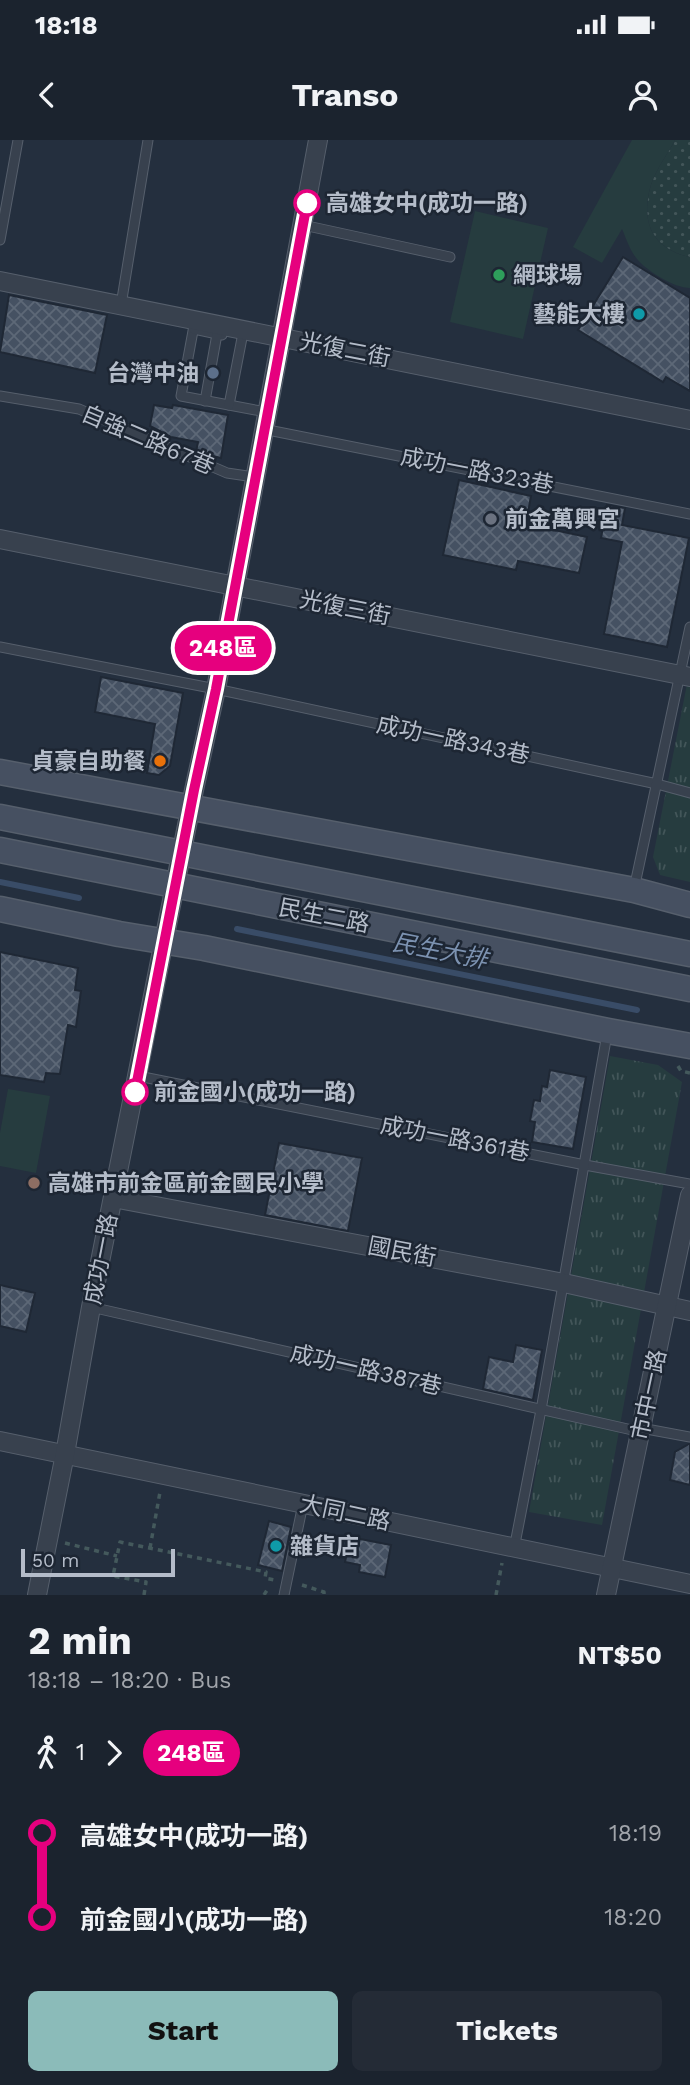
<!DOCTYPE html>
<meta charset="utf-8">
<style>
body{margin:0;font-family:"Work Sans","Noto Sans TC",sans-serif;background:#242b36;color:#f1f3f6;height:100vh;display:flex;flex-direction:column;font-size:26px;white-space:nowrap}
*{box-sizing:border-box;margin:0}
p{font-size:23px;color:#a0a4aa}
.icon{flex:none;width:38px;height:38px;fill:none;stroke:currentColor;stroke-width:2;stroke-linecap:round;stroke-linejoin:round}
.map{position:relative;height:1455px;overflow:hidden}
.panel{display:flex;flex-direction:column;background:#1b232e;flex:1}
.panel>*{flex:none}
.badge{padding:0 14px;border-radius:23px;font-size:24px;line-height:46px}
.scale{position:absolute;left:21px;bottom:18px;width:154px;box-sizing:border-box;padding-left:7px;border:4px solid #b4bcc9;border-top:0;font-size:19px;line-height:24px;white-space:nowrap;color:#b4bcc9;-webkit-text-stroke:5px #1d2633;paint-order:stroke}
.map>.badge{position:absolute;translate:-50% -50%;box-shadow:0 0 0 4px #fff}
.legs{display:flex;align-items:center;gap:10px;height:77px;padding:0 28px;font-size:23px}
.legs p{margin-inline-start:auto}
.overview{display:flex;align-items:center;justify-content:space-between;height:119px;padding:0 28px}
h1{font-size:38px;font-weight:700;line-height:52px}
.primary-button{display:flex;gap:14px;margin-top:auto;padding:14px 28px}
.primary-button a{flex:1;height:80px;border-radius:10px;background:#8bbbb9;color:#111;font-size:28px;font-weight:700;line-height:80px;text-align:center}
.primary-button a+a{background:#242b36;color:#f1f3f6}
ul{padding:0 28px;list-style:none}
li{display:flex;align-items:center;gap:24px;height:84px;font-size:26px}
li i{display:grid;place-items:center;width:10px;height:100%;margin:0 9px;background:currentColor}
li i::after{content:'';width:18px;height:18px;margin:-9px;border:5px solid;border-radius:50%;background:#1b232e}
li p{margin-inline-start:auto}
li:first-child i{background:linear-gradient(#0000 50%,currentColor 0)}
li:last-child i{background:linear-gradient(currentColor 50%,#0000 0)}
.status{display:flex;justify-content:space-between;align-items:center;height:49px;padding:0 35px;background:#1b232e;direction:ltr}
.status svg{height:19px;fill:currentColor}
header{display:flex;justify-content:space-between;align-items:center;height:91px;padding:0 28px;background:#1b232e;font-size:32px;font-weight:700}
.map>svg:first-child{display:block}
</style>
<div class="status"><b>18:18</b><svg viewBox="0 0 49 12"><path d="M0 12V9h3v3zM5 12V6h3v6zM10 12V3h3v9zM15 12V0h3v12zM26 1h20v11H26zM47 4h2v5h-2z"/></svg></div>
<header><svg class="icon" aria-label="back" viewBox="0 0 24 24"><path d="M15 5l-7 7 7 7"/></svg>Transo<svg class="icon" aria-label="person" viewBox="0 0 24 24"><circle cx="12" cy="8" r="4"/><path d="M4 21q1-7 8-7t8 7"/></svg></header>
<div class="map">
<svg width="690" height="1455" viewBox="0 0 690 1455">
<defs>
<pattern id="grass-dots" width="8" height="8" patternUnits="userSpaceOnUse" patternTransform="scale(1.75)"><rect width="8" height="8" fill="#263c3f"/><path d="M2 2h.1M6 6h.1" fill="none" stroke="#435659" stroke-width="1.8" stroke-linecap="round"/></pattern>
<pattern id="park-tufts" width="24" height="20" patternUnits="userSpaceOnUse" patternTransform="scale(1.75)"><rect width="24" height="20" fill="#263c3f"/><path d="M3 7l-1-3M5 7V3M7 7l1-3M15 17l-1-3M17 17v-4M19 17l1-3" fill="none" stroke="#435659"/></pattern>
<pattern id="building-cross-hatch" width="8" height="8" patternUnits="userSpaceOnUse" patternTransform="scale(1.75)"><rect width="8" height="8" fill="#455162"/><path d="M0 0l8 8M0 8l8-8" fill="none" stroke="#5d6877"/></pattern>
</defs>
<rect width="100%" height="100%" fill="#242f3e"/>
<path fill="url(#grass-dots)" d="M675,0H690V117C652,109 640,81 651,45C656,29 668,14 675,0Z"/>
<g fill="url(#park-tufts)">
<polygon points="690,529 690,742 660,735 653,717"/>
<polygon points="610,916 658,925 682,942 602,1385 529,1372"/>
</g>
<g fill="#263c3f">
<path d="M632,0H675C668,14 656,29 651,45C640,81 652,109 690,117V148C674,148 647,131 637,119C630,111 626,98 622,89L602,123L573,107Z"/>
<polygon points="475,71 548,88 523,199 450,182"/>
<polygon points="8,949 50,956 36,1033 0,1026 0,993"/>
</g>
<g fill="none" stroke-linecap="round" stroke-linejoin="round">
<g stroke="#394c67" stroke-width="6">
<polyline points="0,742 79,758"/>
<polyline points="237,789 637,870"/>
</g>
</g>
<g fill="url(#building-cross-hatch)" stroke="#1f2835" stroke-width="2">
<polygon points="623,117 690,158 690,251 666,237 663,242 578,190"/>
<polygon points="9,155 107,175 95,233 0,212"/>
<polygon points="154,265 172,268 173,265 228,275 221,318 196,312 198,302 171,297 150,286"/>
<polygon points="459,340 531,356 526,384 587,397 579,433 518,421 516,430 443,415"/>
<polygon points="607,365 625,368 622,385 689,398 667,507 604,494 622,402 601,398"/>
<polygon points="101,537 183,553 170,626 159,635 147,633 155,584 95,572"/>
<polygon points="0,812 78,828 75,850 81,851 76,887 68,885 60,934 46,933 44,942 0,935"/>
<polygon points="550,930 586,937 573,1009 532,1002 535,982 530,981 534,960 540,961 542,946 547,947"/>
<polygon points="279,1003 362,1018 348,1091 265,1075"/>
<polygon points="0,1145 35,1153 26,1192 0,1186"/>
<polygon points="516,1205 542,1210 533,1260 483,1249 489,1217 513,1222"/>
<polygon points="689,1304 690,1304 690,1345 670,1340 675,1312"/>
<polygon points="269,1381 291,1387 282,1431 258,1425"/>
<polygon points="350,1397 391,1405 385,1437 359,1432 360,1425 345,1422"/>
</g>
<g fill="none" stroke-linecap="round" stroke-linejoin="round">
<g stroke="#565f6c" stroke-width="11">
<g id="lane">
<polyline points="303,85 450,117"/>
<polyline points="0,100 18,0"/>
<polyline points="121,165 148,0"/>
<polyline points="195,180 181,256 266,272"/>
<polyline points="194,189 222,195"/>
<polyline points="0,256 79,269 227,333 254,337"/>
<polyline points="205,261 217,194"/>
<polyline points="229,265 242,198"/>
<polyline points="263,289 690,374"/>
<polyline points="0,507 216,549 657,644 690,653"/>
<polyline points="634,749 690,487"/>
<polyline points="138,936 585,1025 690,1044"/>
<polyline points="91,1167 641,1292"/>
<polyline points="641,1288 690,1297"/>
<polyline points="514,1409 541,1270 607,894"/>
<polyline points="284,1455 303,1364"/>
</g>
</g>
<g stroke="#565f6c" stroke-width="20">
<g id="street">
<polyline points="0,141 690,280"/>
<polyline points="0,399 690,537"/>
<polyline points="113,1058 564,1143 690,1171"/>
<polyline points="0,1301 690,1444"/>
<polyline points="37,1455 65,1314 91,1167 194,650 216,549 318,0"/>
<polyline points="606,1455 690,1055"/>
</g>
</g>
<g stroke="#565f6c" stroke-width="27">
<g id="secondary">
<polyline points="0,632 634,750 690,765"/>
<polyline points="0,677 690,814"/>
<polyline points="0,710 690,849"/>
<polyline points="0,769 119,794 204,808 608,891 690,906"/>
</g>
</g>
<g stroke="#44595c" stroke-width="3.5" stroke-dasharray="5 5" stroke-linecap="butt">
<polyline points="678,926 681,931 690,933"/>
<polyline points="65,1403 117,1416"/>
<polyline points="150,1408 160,1352"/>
<polyline points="302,1445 324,1452 324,1455"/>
<polyline points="144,1455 146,1442 113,1436 120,1402 266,1432 265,1438 275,1440"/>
<polyline points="264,1455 269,1447"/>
<polyline points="496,1455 502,1423"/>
</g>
<use href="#lane" stroke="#38414e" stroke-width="9"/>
<use href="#street" stroke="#38414e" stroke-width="18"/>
<use href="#secondary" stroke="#465061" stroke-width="24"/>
</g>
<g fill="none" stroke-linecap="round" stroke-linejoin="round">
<g stroke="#fff" stroke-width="16">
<polyline id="line-1" points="135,952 194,650 216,549 307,63"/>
</g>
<use href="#line-1" stroke="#e6007e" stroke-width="10"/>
</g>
<g fill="#fff" stroke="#e6007e" stroke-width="3.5">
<circle cx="307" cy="63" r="12"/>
<circle cx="135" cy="952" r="12"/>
</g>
<circle fill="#2e9e5b" stroke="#1d2633" stroke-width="2.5" cx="499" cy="135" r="7"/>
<g fill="#0f9aa8" stroke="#1d2633" stroke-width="2.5">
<circle cx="639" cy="174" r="7"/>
<circle cx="276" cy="1406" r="7"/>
</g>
<circle fill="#5c6f8a" stroke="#1d2633" stroke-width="2.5" cx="213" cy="233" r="7"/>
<circle fill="#6b7280" stroke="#1d2633" stroke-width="2.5" cx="491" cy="379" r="7"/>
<circle fill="#e8710a" stroke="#1d2633" stroke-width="2.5" cx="160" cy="621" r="7"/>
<circle fill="#8d6e63" stroke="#1d2633" stroke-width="2.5" cx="34" cy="1043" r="7"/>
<g text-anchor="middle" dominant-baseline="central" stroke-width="5" stroke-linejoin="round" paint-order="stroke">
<g font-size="23" font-weight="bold" fill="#b4bcc9" stroke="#1d2633" text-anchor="start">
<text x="326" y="63">高雄女中(成功一路)</text>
<text x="154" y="952">前金國小(成功一路)</text>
</g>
<g font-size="23" font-weight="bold" fill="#b4bcc9" stroke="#1d2633" text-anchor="start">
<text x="513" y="135">網球場</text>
<text x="625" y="174" text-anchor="end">藝能大樓</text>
<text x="199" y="233" text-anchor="end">台灣中油</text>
<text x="505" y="379">前金萬興宮</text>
<text x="146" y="621" text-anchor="end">貞豪自助餐</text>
<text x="48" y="1043">高雄市前金區前金國民小學</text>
<text x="290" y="1406">雜貨店</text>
</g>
<g font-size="23" fill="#b4bcc9" stroke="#1d2633">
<text transform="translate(345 210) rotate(11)">光復二街</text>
<text transform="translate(148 300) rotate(23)">自強二路67巷</text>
<text transform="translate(477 331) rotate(11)">成功一路323巷</text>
<text transform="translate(345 468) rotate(11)">光復三街</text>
<text transform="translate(453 600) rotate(12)">成功一路343巷</text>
<text transform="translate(324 776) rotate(11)">民生二路</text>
<text transform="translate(455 999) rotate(11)">成功一路361巷</text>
<text transform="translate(402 1112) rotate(11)">國民街</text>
<text transform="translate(101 1119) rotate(-79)">成功一路</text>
<text transform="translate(366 1230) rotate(13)">成功一路387巷</text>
<text transform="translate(649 1255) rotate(-78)">市中一路</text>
<text transform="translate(345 1373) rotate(12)">大同二路</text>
</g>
<g font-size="24" font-style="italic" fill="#7c92b1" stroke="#1d2633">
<text transform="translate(440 811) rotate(11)">民生大排</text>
</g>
</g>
</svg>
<div class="scale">50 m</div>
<b class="badge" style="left:223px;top:508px;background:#e6007e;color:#fff">248區</b>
</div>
<section class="panel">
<div class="overview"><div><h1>2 min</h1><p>18:18 – 18:20 · Bus</p></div><b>NT$50</b></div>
<div class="legs"><svg class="icon" aria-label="walk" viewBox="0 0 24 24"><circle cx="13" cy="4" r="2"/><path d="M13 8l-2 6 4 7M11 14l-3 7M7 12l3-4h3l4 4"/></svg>1<svg class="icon" aria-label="forward" viewBox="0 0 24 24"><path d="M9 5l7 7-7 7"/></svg><b class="badge" style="background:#e6007e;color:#fff">248區</b></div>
<ul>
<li><i style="color:#e6007e"></i><b>高雄女中(成功一路)</b><p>18:19</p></li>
<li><i style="color:#e6007e"></i><b>前金國小(成功一路)</b><p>18:20</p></li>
</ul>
<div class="primary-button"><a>Start</a><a>Tickets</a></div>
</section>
